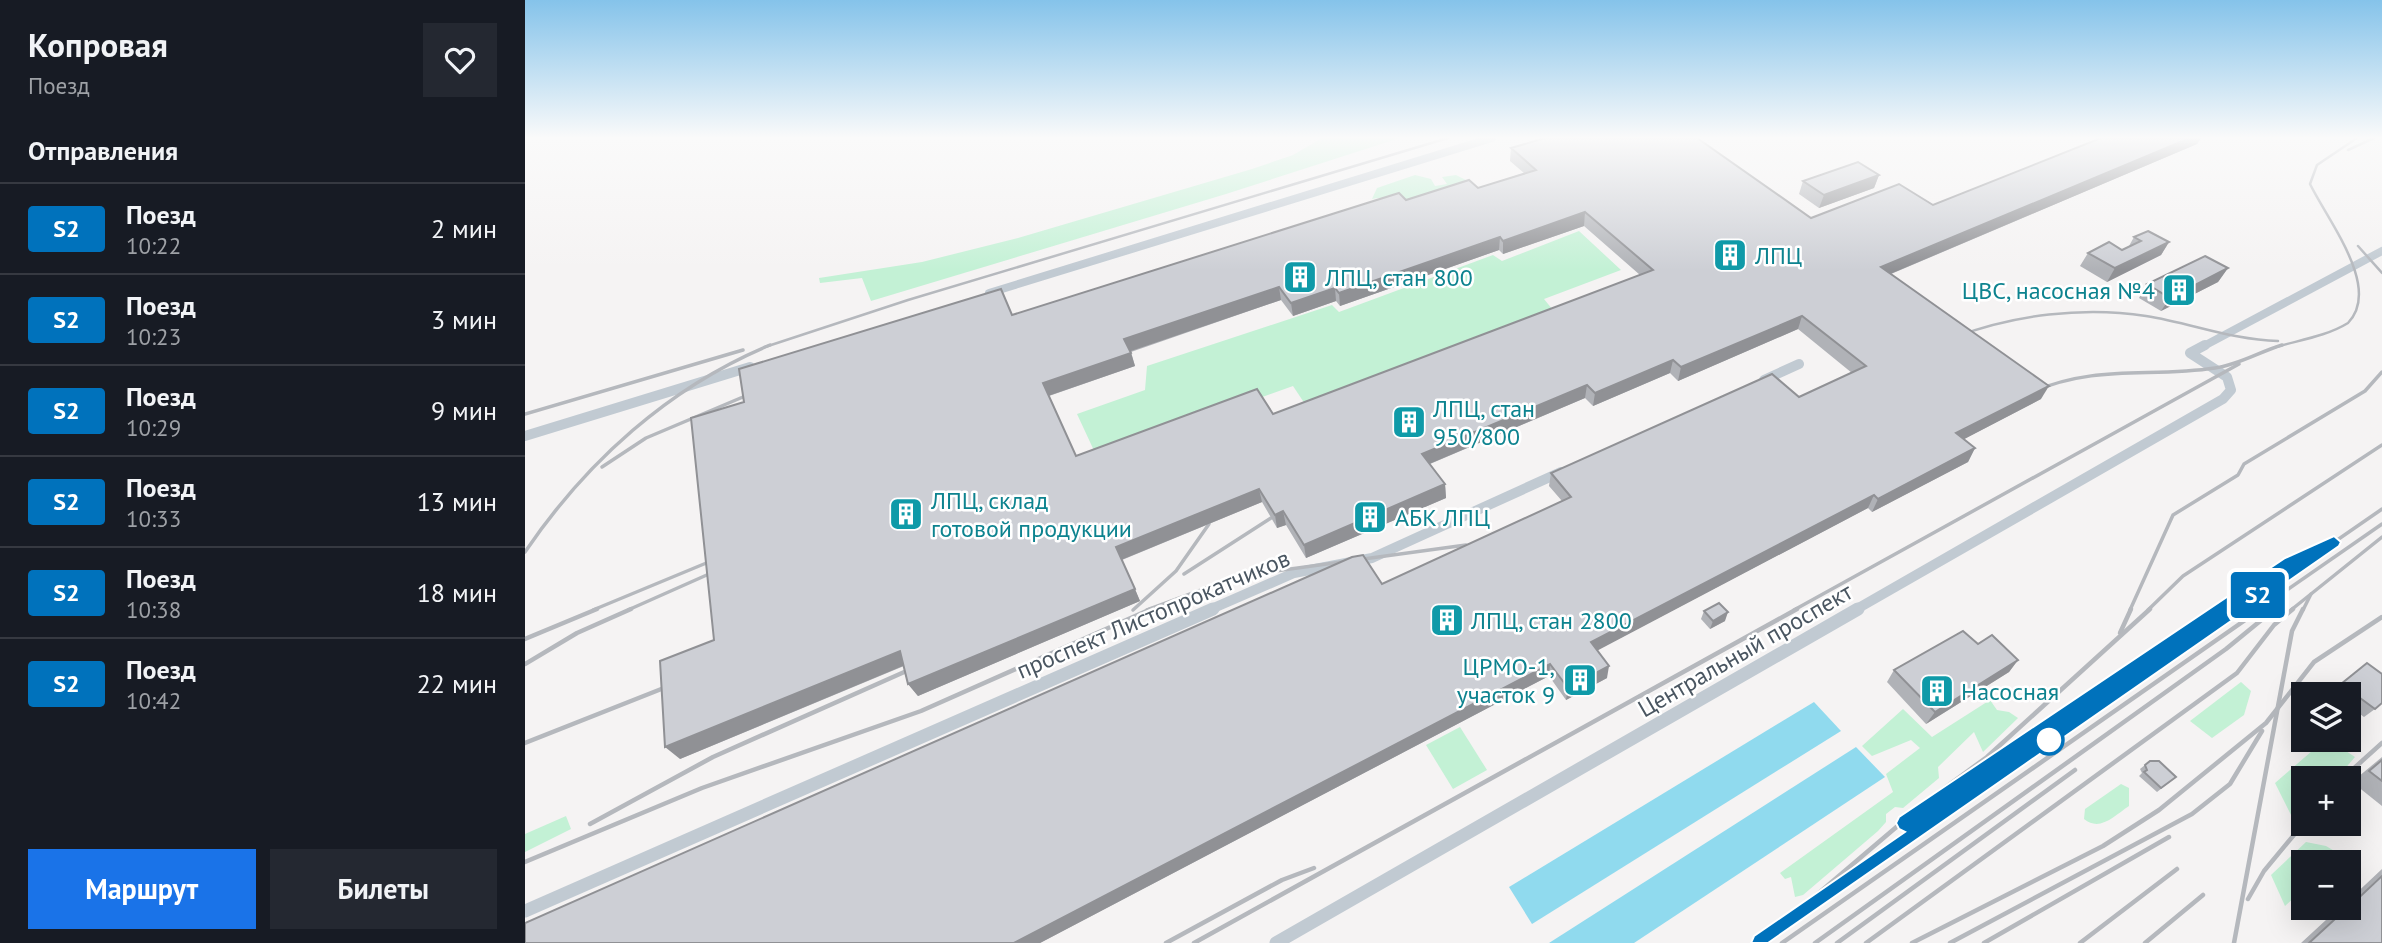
<!DOCTYPE html>
<html lang="ru">
<meta charset="utf-8">
<style>
body{margin:0;font-family:"PT Sans",sans-serif;background:#242831;color:#f1f3f6;height:100vh;display:flex;flex-direction:column;font-size:26px;white-space:nowrap}
*{box-sizing:border-box;margin:0}
p{font-size:23px;color:#9ea1a6}
.icon{flex:none;width:38px;height:38px;fill:none;stroke:currentColor;stroke-width:2;stroke-linecap:round;stroke-linejoin:round}
.map{position:relative;flex:1;overflow:hidden}
.panel{display:flex;flex-direction:column;background:#171b24;width:525px}
.panel>*{flex:none}
.badge{padding:0 14px;border-radius:5px;font-size:24px;line-height:46px}
.controls{position:absolute;left:1766px;top:682px;display:grid;gap:14px}
.controls a{display:grid;place-items:center;width:70px;height:70px;border-radius:0px;background:#171b24;box-shadow:0 7px 28px #0002;font-size:35px}
.map>.badge{position:absolute;translate:-50% -50%;box-shadow:0 0 0 4px #fff}
h2{padding:0 28px;font-size:26px;line-height:63px}
.round{display:grid;place-items:center;flex:none;width:74px;height:74px;border-radius:0px;background:#242831}
.head{display:flex;align-items:center;justify-content:space-between;height:119px;padding:0 28px}
h1{font-size:33px;font-weight:600;line-height:52px}
.cta{display:flex;gap:14px;margin-top:auto;padding:14px 28px}
.cta a{flex:1;height:80px;border-radius:0px;background:#1a73e8;color:#fff;font-size:28px;font-weight:600;line-height:80px;text-align:center}
.cta a+a{background:#242831;color:#f1f3f6}
ul{padding:0;list-style:none}
li{display:flex;align-items:center;gap:21px;height:91px;padding:0 28px;border-top:2px solid #363941}
li div{flex:1}
li b{display:block;font-size:26px}
li em{font-style:normal}
li .badge{min-width:77px;font-weight:700;text-align:center}
main{display:flex;flex:1;min-height:0}
.map>svg:first-child{display:block}
</style>
<main>
<section class="panel">
<div class="head"><div><h1>Копровая</h1><p>Поезд</p></div><a class="round"><svg class="icon" aria-label="heart" viewBox="0 0 24 24"><path d="M12 20l-8-8c-3-5 5-10 8-4 3-6 11-1 8 4z"/></svg></a></div>
<h2>Отправления</h2>
<ul>
<li><span class="badge" style="background:#0072bc;color:#fff">S2</span><div><b>Поезд</b><p>10:22</p></div><em>2 мин</em></li>
<li><span class="badge" style="background:#0072bc;color:#fff">S2</span><div><b>Поезд</b><p>10:23</p></div><em>3 мин</em></li>
<li><span class="badge" style="background:#0072bc;color:#fff">S2</span><div><b>Поезд</b><p>10:29</p></div><em>9 мин</em></li>
<li><span class="badge" style="background:#0072bc;color:#fff">S2</span><div><b>Поезд</b><p>10:33</p></div><em>13 мин</em></li>
<li><span class="badge" style="background:#0072bc;color:#fff">S2</span><div><b>Поезд</b><p>10:38</p></div><em>18 мин</em></li>
<li><span class="badge" style="background:#0072bc;color:#fff">S2</span><div><b>Поезд</b><p>10:42</p></div><em>22 мин</em></li>
</ul>
<div class="cta"><a>Маршрут</a><a>Билеты</a></div>
</section>
<div class="map">
<svg width="1857" height="943" viewBox="0 0 1857 943">
<rect width="100%" height="100%" fill="#f5f3f3"/>
<g fill="#c3f1d5">
<polygon points="797,138 875,138 701,194 346,301 337,278 295,283 294,278 397,262 493,238 727,169 768,155"/>
<path d="M890,175L906,179L910,186L922,184L917,177L931,175L941,180C927,190 909,203 891,204C875,205 864,195 847,199L852,188Z"/>
<polygon points="1054,231 1096,270 1019,299 1032,315 782,407 768,386 572,457 552,414 620,390 622,366 807,305 814,312 968,255 977,261"/>
<polygon points="1716,682 1726,691 1719,715 1687,738 1665,721"/>
<polygon points="1465,700 1472,710 1484,712 1493,718 1458,752 1449,732 1413,767 1414,778 1378,808 1370,807 1361,814 1361,822 1353,831 1278,895 1270,897 1266,877 1260,879 1255,873 1368,792 1361,774 1395,748 1386,740 1347,756 1337,746 1378,709 1407,737"/>
<polygon points="935,727 962,770 928,789 901,745"/>
<polygon points="1787,751 1821,751 1830,757 1811,779 1778,779 1778,815 1770,823 1750,783"/>
<path d="M1596,784L1604,788V806C1589,816 1575,832 1559,819L1560,809Z"/>
<polygon points="41,816 46,829 0,852 0,834"/>
<polygon points="1781,842 1801,846 1818,856 1809,863 1778,863 1778,890 1760,906 1746,875"/>
</g>
<g fill="#90daee">
<polygon points="1289,702 1316,731 1007,924 984,887"/>
<polygon points="1331,747 1360,777 1109,943 1024,943"/>
</g>
<g fill="none" stroke-linecap="round" stroke-linejoin="round">
<g stroke="#c1cad2" stroke-width="8">
<polyline points="464,293 967,138"/>
<polyline points="1677,347 1857,251"/>
</g>
<g stroke="#c1cad2" stroke-width="10">
<polyline points="1239,380 1274,364"/>
<polyline points="0,436 225,367"/>
<polyline points="684,610 769,573 847,558 1036,472"/>
<polyline points="1330,610 1698,399 1706,390 1702,377 1665,353 1680,345"/>
</g>
<g stroke="#c1cad2" stroke-width="13">
<polyline points="0,911 688,609"/>
<polyline points="751,943 1333,609"/>
</g>
<g stroke="#b5b8bd" stroke-width="2.5">
<polyline points="1823,150 1849,138"/>
<polyline points="1833,246 1857,273"/>
<path d="M1430,337C1489,315 1558,306 1621,316C1666,323 1707,340 1753,341"/>
<polyline points="240,347 383,300 923,138"/>
<path d="M1751,347C1775,340 1802,336 1823,323C1857,288 1803,221 1785,184L1792,165L1832,138"/>
</g>
<g stroke="#b5b8bd" stroke-width="3.5">
<path d="M1507,392C1572,364 1624,378 1690,368C1713,365 1734,352 1757,345"/>
<polyline points="0,414 218,350"/>
<polyline points="77,467 121,438 225,394"/>
<path d="M0,552C61,462 144,387 245,345"/>
<polyline points="659,574 746,518"/>
<polyline points="68,610 191,559"/>
<polyline points="103,610 193,570"/>
<polyline points="608,610 651,571 684,524"/>
<polyline points="622,610 714,576 941,545"/>
<polyline points="1269,610 1714,364"/>
<polyline points="1605,610 1648,515 1713,475 1719,464 1840,391 1857,372"/>
<polyline points="1623,610 1658,576 1857,445"/>
<polyline points="1711,610 1857,509"/>
<polyline points="1733,610 1857,524"/>
<polyline points="1766,610 1786,594"/>
<polyline points="1778,610 1786,594 1857,537"/>
</g>
<g stroke="#b5b8bd" stroke-width="4.5">
<polyline points="1595,633 1606,609"/>
<polyline points="0,639 72,609"/>
<polyline points="0,664 52,633 106,609"/>
<polyline points="0,743 149,684"/>
<polyline points="1462,768 1627,656"/>
<polyline points="1817,779 1857,743"/>
<polyline points="65,824 188,757 386,669"/>
<polyline points="0,862 177,788 396,711 626,609"/>
<polyline points="1320,883 1714,609"/>
<polyline points="1723,899 1739,871 1778,824"/>
<polyline points="641,943 757,880 789,868"/>
<polyline points="669,943 1272,609"/>
<polyline points="1235,943 1402,801 1462,757 1625,609"/>
<polyline points="1257,943 1736,609"/>
<polyline points="1290,943 1701,649 1745,613"/>
<polyline points="1312,943 1550,770"/>
<polyline points="1341,943 1712,673 1749,625 1768,609"/>
<polyline points="1387,943 1578,846 1634,810 1741,723 1789,662 1857,617"/>
<polyline points="1425,943 1667,814 1705,784 1737,731"/>
<polyline points="1459,943 1644,837"/>
<polyline points="1555,943 1652,869"/>
<polyline points="1620,943 1678,895"/>
<polyline points="1709,943 1767,631 1778,609"/>
</g>
</g>
<g fill="#b0b2b7" fill-rule="evenodd">
<path d="M1576,138H1676L1672,144L1366,274L1516,399L1439,439L1450,448L1443,462L1347,512L1343,508L1072,650L1082,678L1041,700L1024,676L515,943H0L857,584L1037,501L1024,486L1026,473L1274,397L1327,373L1273,329L1153,381L1145,373L1068,406L1060,398L905,464L920,484L921,498L781,558L761,525L752,528L737,502L597,560L615,601L393,696L383,684L379,666L155,759L189,640L487,315L881,200L953,188L999,173L985,161L986,148L1286,218L1408,205ZM1059,226L1115,275L748,414L551,456L524,396L610,366L606,352L756,300L768,316L811,301L815,306L974,250L978,254Z"/>
<polygon points="1354,175 1349,188 1294,208 1274,194 1278,181"/>
<polygon points="1609,237 1644,242 1636,255 1582,282 1555,266 1563,253 1597,250 1604,246"/>
<polygon points="1703,268 1693,282 1636,311 1614,298 1622,284"/>
<polygon points="1179,611 1200,621 1185,629 1176,619"/>
<polygon points="1493,660 1484,672 1401,724 1362,682 1369,670"/>
<polygon points="1842,663 1850,709 1839,717 1824,706 1824,695 1809,695 1805,692"/>
<polygon points="1857,757 1857,806 1827,782"/>
<polygon points="1620,765 1651,777 1632,792 1614,776 1617,773 1615,769"/>
<polygon points="1857,869 1857,943 1776,943 1814,908 1824,908 1824,900"/>
</g>
<g fill="#909195">
<polygon points="1665,138 1676,138 1672,144 1351,280 1356,267"/>
<polygon points="1354,175 1349,188 1294,208 1299,195"/>
<polygon points="1060,212 1059,226 978,254 978,241"/>
<polygon points="975,237 974,250 815,306 814,293"/>
<polygon points="1644,242 1636,255 1582,282 1590,268"/>
<polygon points="1703,268 1693,282 1636,311 1645,298"/>
<polygon points="754,287 756,300 603,352 599,339"/>
<polygon points="810,288 811,301 768,316 766,303"/>
<polygon points="1277,316 1273,329 1153,381 1156,367"/>
<polygon points="606,353 610,366 523,396 518,383"/>
<polygon points="1148,360 1145,373 1068,406 1070,393"/>
<polygon points="1062,385 1060,398 897,467 897,454"/>
<polygon points="1524,386 1516,399 1424,447 1431,433"/>
<polygon points="1450,448 1443,462 1347,512 1353,499"/>
<polygon points="920,484 921,498 781,558 779,545"/>
<polygon points="734,489 737,502 596,560 591,547"/>
<polygon points="1349,495 1343,508 1064,655 1066,642"/>
<polygon points="758,511 761,525 752,528 750,515"/>
<polygon points="610,589 615,601 393,696 383,684"/>
<polygon points="1203,612 1200,621 1185,629 1188,621"/>
<polygon points="375,651 385,663 155,759 140,747"/>
<polygon points="1493,660 1484,672 1401,724 1410,712"/>
<polygon points="1025,664 1024,676 515,943 489,943"/>
<polygon points="1084,666 1082,678 1041,700 1043,688"/>
</g>
<g fill="#cdcfd5" stroke="#909195" stroke-width="2" fill-rule="evenodd">
<path d="M1020,138H1172L1286,218L1374,184L1408,205L1576,138H1665L1356,267L1524,386L1431,433L1450,448L1353,499L1349,495L1066,642L1084,666L1043,688L1025,664L489,943H0V923L827,557L838,555L857,584L1046,497L1026,473L1247,374L1274,397L1341,366L1277,316L1156,367L1148,360L1070,393L1062,385L897,454L920,484L779,545L758,511L750,515L734,489L591,547L610,589L383,684L375,651L140,747L135,661L189,640L166,418L219,402L214,369L476,289L487,315L874,193L881,200L944,180L953,188L1011,170L986,148ZM1060,212L1128,270L748,414L732,389L551,456L518,383L606,353L599,339L754,287L766,303L810,288L814,293L975,237L978,241Z"/>
<polygon points="1333,162 1354,175 1299,195 1278,181"/>
<polygon points="1623,231 1644,242 1590,268 1563,253 1584,242 1597,250 1616,241 1609,237"/>
<polygon points="1680,256 1703,268 1645,298 1622,284"/>
<polygon points="1194,603 1203,612 1188,621 1179,611"/>
<polygon points="1438,631 1453,644 1467,635 1493,660 1410,712 1369,670"/>
<polygon points="1842,663 1857,674 1857,703 1850,709 1816,684"/>
<polygon points="1857,760 1857,781 1844,771"/>
<polygon points="1625,761 1634,761 1651,777 1636,788 1619,772 1622,770 1620,765"/>
<polygon points="1857,876 1857,943 1784,943 1822,908 1824,908 1824,907"/>
</g>
<linearGradient id="sky" x2="0" y2="1"><stop stop-color="#85c3ea"/><stop offset="0.51" stop-color="#fafafa"/><stop offset="1" stop-color="#fafafa" stop-opacity="0"/></linearGradient>
<rect width="1857" height="270" fill="url(#sky)"/>
<polygon fill="#0072bc" stroke="#fff" stroke-width="2" points="1809,536 1816,542 1814,546 1243,943 1226,943 1229,936 1380,832 1374,829 1371,823 1374,817 1760,558"/>
<defs>
<g id="building-square" transform="scale(1.75)"><rect x="-9" y="-9" width="18" height="18" rx="4" fill="#0f9aa8" stroke="#fff"/><path d="M-4-6H4V6H1V3H-1V6H-4ZM-2.5-4.3h1.7v1.8h-1.7ZM.8-4.3h1.7v1.8H.8ZM-2.5-1h1.7V.8h-1.7ZM.8-1h1.7V.8H.8Z" fill="#fff"/></g>
</defs>
<g fill-rule="evenodd">
<use href="#building-square" x="1205" y="255"/>
<use href="#building-square" x="775" y="277"/>
<use href="#building-square" x="1654" y="290"/>
<use href="#building-square" x="884" y="422"/>
<use href="#building-square" x="381" y="514"/>
<use href="#building-square" x="845" y="517"/>
<use href="#building-square" x="922" y="620"/>
<use href="#building-square" x="1055" y="680"/>
<use href="#building-square" x="1412" y="691"/>
</g>
<circle fill="#fff" stroke="#0072bc" stroke-width="3.5" cx="1524" cy="740" r="14"/>
<g text-anchor="middle" dominant-baseline="central" stroke-width="5" stroke-linejoin="round" paint-order="stroke">
<g font-size="24" fill="#0d838f" stroke="#fff" text-anchor="start">
<text x="1230" y="255">ЛПЦ</text>
<text x="800" y="277">ЛПЦ, стан 800</text>
<text x="1630" y="290" text-anchor="end">ЦВС, насосная №4</text>
<text x="908" y="408">ЛПЦ, стан<tspan x="908" dy="28">950/800</tspan></text>
<text x="406" y="500">ЛПЦ, склад<tspan x="406" dy="28">готовой продукции</tspan></text>
<text x="870" y="517">АБК ЛПЦ</text>
<text x="946" y="620">ЛПЦ, стан 2800</text>
<text x="1030" y="666" text-anchor="end">ЦРМО-1,<tspan x="1030" dy="28">участок 9</tspan></text>
<text x="1436" y="691">Насосная</text>
</g>
<g font-size="24" fill="#4a5661" stroke="#fff">
<text transform="translate(628 614) rotate(-23)">проспект Листопрокатчиков</text>
<text transform="translate(1220 650) rotate(-30)">Центральный проспект</text>
</g>
</g>
</svg>
<div class="controls">
<a><svg class="icon" aria-label="layers" viewBox="0 0 24 24"><path d="M12 4l9 5-9 5-9-5zM3 14l9 5 9-5"/></svg></a>
<a>+</a>
<a>−</a>
</div>
<b class="badge" style="left:1733px;top:595px;background:#0072bc;color:#fff">S2</b>
</div>
</main>
